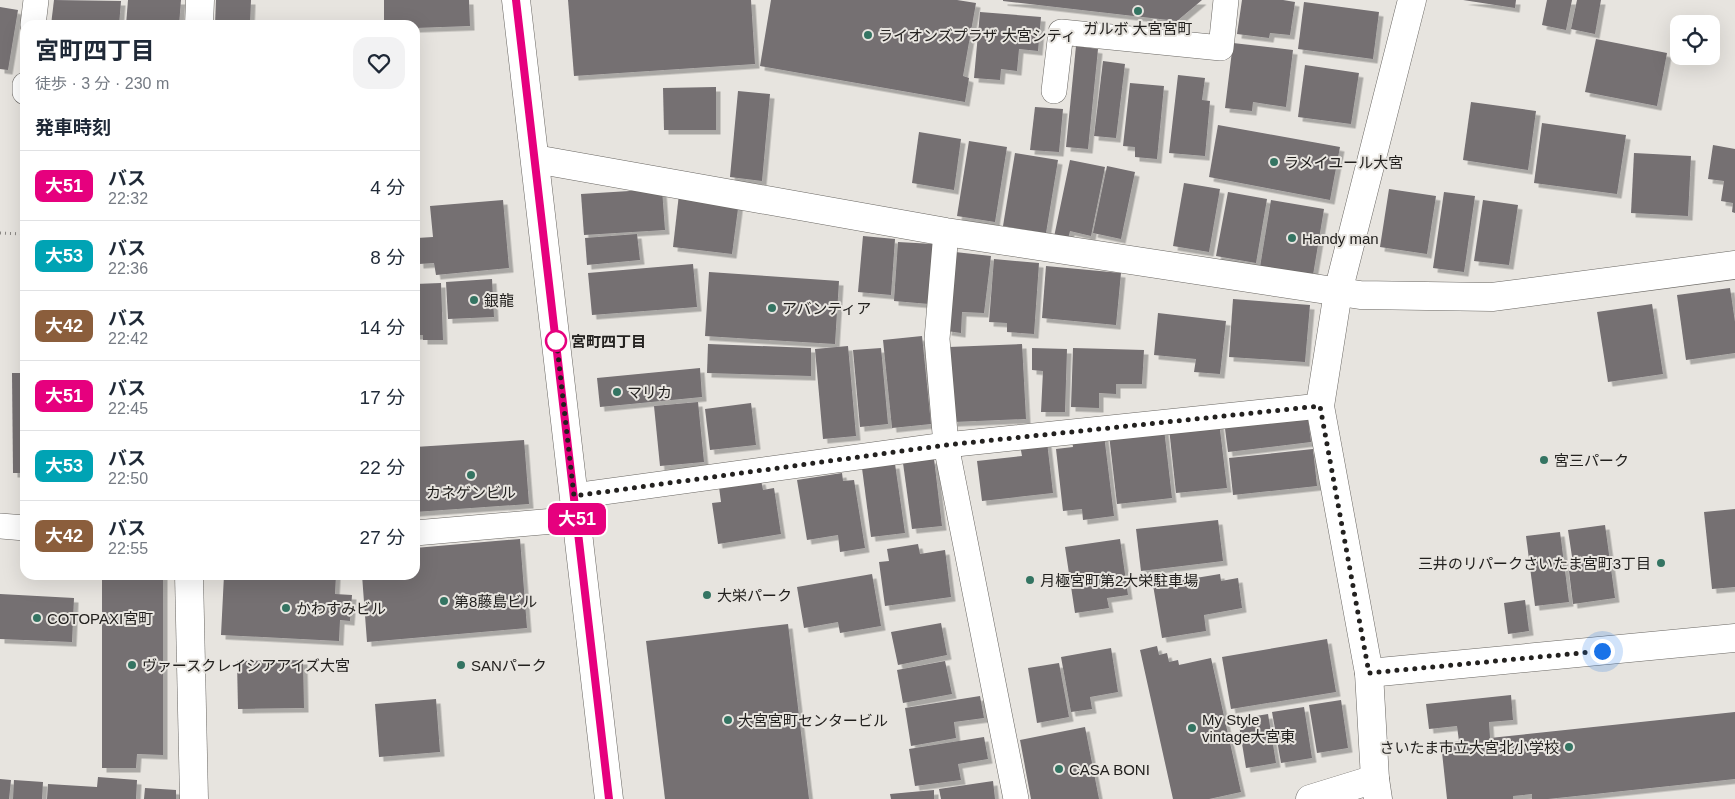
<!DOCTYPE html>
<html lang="ja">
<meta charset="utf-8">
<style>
body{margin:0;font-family:Arial,"Noto Sans JP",sans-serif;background:#f2f2f3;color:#1f2937;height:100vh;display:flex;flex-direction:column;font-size:19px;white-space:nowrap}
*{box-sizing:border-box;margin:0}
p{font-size:16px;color:#747a83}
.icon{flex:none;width:28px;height:28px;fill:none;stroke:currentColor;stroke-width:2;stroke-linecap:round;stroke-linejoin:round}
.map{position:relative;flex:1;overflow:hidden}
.details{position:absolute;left:20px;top:20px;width:400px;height:560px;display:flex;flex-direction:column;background:#fff;border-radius:15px;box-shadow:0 5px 20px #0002}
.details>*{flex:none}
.badge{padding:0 10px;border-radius:8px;font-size:18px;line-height:32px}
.tools{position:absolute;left:1670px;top:15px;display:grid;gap:10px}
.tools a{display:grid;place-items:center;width:50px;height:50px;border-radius:10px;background:#fff;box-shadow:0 5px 20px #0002;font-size:25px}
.you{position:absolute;width:25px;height:25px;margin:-12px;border:4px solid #fff;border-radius:50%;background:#1a73e8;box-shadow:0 0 0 8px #1a73e833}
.map>.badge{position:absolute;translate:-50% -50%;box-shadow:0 0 0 2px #fff}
h2{padding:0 15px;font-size:19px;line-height:45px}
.round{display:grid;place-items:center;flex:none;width:52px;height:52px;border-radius:15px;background:#f2f2f3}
.headline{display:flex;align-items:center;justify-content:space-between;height:85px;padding:0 15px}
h1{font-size:24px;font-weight:700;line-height:38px}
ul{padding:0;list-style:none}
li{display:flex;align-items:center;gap:15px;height:70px;padding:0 15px;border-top:1px solid #e0e1e3}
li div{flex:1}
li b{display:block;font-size:19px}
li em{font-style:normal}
li .badge{min-width:55px;font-weight:700;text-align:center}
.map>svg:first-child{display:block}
</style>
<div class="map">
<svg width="1735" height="799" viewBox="0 0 1735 799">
<defs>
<filter id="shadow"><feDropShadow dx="4.5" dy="4.5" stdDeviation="0" flood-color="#0004"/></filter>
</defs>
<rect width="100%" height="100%" fill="#e7e4df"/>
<g fill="#746f72" filter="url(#shadow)">
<polygon points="54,0 121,1 119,25 51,25"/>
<polygon points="128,0 181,0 179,25 126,25"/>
<polygon points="216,0 251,0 250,25 215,25"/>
<polygon points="384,0 469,0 470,26 415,28 415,25 384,25"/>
<polygon points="568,0 751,0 755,64 574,76"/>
<polygon points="771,0 957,0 976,3 963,76 969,78 965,102 760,66"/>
<polygon points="1003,0 1202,0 1177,21 1003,1"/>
<polygon points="1242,0 1283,0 1295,2 1290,35 1270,33 1269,38 1237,34"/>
<polygon points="1463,0 1516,0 1515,8"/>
<polygon points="1547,0 1572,0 1566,30 1542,25"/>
<polygon points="1577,0 1601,0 1595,34 1571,29"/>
<polygon points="1304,2 1379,12 1373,59 1298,49"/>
<polygon points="0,7 18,10 8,70 0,69"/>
<polygon points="980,12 1041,17 1038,51 1019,49 1017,71 1001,69 1000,80 974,78"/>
<polygon points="1596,39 1667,53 1657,106 1585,92"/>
<polygon points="1233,43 1293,50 1286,107 1253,102 1252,111 1225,108"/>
<polygon points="1076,46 1098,49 1088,149 1066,147"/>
<polygon points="1103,61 1125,64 1116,138 1094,136"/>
<polygon points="1305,65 1359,73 1351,124 1298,117"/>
<polygon points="1178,75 1205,78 1202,100 1210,101 1205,156 1169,153"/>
<polygon points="1130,83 1164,86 1157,159 1135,157 1135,147 1123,146"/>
<polygon points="716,87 716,130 664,130 663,88"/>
<polygon points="738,91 770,94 762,181 730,177"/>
<polygon points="1471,102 1536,111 1528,170 1463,160"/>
<polygon points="1035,107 1063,109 1059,152 1030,150"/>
<polygon points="1542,123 1626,135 1617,194 1534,183"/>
<polygon points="1218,125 1340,147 1330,200 1209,177"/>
<polygon points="919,132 961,139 954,190 912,183"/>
<polygon points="969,141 1007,147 995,222 957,216"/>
<polygon points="1713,145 1735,149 1735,213 1732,212 1733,203 1721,201 1724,181 1708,179"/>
<polygon points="1015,153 1058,160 1046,233 1003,226"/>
<polygon points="1634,153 1691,156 1688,216 1631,213"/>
<polygon points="1070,160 1105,167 1091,236 1070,231 1068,239 1054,237"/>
<polygon points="1107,166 1135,172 1121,239 1093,233"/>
<polygon points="1184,183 1220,189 1209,252 1173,246"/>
<polygon points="662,189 665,230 584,235 581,194"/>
<polygon points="1389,189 1436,196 1427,254 1380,247"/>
<polygon points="1228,192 1267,199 1256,263 1216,256"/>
<polygon points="1444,192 1475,196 1464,272 1433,268"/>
<polygon points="679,194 739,201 732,254 673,247"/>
<polygon points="503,200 509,268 436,275 434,263 419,264 417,238 433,237 430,206"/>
<polygon points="1271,200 1324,209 1313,275 1260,267"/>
<polygon points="1483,200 1518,205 1509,265 1474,261"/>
<polygon points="637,234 640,260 587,265 585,238"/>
<polygon points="863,236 895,239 891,295 858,292"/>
<polygon points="898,242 933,244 929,304 894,301"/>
<polygon points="955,252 991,256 984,313 962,312 961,333 947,331"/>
<polygon points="994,259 1039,263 1034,334 1007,332 1007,323 989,322"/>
<polygon points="693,264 697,307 592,315 588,273"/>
<polygon points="1046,266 1121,273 1116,325 1042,318"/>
<polygon points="709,272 839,281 835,344 705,336"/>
<polygon points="492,279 494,317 448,319 446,282"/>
<polygon points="441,283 443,340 423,340 423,335 415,335 415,284"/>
<polygon points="1730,288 1735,322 1735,353 1686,360 1677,295"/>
<polygon points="1233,299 1310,305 1305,362 1229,357"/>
<polygon points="1652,304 1663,374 1608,382 1597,312"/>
<polygon points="1158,313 1226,321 1220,374 1194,372 1196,359 1154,355"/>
<polygon points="922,336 931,424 892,428 883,340"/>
<polygon points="708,344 811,348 811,376 707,373"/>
<polygon points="1022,344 1026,419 953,422 949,347"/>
<polygon points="848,346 856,436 823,439 815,349"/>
<polygon points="881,348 888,424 860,427 853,350"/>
<polygon points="1032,348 1067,349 1065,412 1041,412 1043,371 1032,370"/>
<polygon points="1073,348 1144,350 1142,384 1116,384 1116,394 1099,393 1099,408 1071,407"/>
<polygon points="700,368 702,397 600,407 597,378"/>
<polygon points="12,373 25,373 25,473 13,473"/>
<polygon points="698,402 704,462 660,466 654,406"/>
<polygon points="751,403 756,445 710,450 705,409"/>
<polygon points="1307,411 1311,442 1228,452 1224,421"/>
<polygon points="1219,422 1227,488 1176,493 1169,428"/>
<polygon points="1164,429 1172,498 1117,504 1109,435"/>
<polygon points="1104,435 1114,516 1083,520 1082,509 1063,511 1056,449 1073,447 1072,439"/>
<polygon points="524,440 529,504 415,512 415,447"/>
<polygon points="1047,442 1053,493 982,501 977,461 1022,456 1020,445"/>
<polygon points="1313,449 1317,486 1233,495 1229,458"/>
<polygon points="934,459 942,526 912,529 903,463"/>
<polygon points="895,464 905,533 871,537 862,468"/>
<polygon points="842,473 843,481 854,480 865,548 840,552 838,535 807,540 797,480"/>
<polygon points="761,480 763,490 774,488 781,534 718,544 712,503 721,502 719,487"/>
<polygon points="1735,509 1735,587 1712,589 1704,512"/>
<polygon points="1218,520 1223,561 1141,571 1136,529"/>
<polygon points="1605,525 1615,598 1573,604 1569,571 1574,570 1568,530"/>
<polygon points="1560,532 1569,602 1535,606 1526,536"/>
<polygon points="520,539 527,628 367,642 362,575 415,575 415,548"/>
<polygon points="1120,539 1128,595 1107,598 1109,608 1075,613 1065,547"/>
<polygon points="918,544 920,554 945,550 951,597 885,606 879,562 889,561 887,549"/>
<polygon points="872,574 881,626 840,633 838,622 804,628 797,587"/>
<polygon points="1220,574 1221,581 1238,578 1242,608 1204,615 1206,631 1162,638 1153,585"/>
<polygon points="102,575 163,575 163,755 137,754 136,768 102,768"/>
<polygon points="224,575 336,575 335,594 352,595 350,621 340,620 339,641 221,635"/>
<polygon points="0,594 74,598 72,642 0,639"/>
<polygon points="1525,600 1529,631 1508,634 1504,603"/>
<polygon points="941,623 947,655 898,665 891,632"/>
<polygon points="788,624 809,799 665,799 646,641"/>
<polygon points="1327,639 1336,692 1231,709 1222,657"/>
<polygon points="1157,646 1159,655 1167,653 1169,662 1178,660 1179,665 1211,658 1241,792 1209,799 1173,799 1140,650"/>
<polygon points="1111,648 1118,692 1090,697 1092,709 1071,712 1061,657"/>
<polygon points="303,660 304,708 238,709 237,661"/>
<polygon points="945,661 952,694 903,703 897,670"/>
<polygon points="1059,663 1069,717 1037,723 1028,668"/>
<polygon points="1511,695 1513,720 1489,722 1490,738 1735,712 1735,779 1548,799 1532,799 1532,794 1513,796 1513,799 1447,799 1441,743 1459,741 1457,726 1429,729 1426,704"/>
<polygon points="980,696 984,718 954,722 956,738 911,746 905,708"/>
<polygon points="436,699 440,752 379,757 375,704"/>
<polygon points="1341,700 1348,748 1317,753 1309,705"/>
<polygon points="1304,707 1312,758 1281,763 1272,712"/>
<polygon points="1268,714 1276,763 1246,768 1238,719"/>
<polygon points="1085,727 1099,799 1031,799 1020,740"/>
<polygon points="984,737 988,759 958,764 961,780 915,786 909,749"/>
<polygon points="98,777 137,780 136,799 47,799 48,784 97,787"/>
<polygon points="0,779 11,780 9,799 0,799"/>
<polygon points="14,780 43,782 42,799 13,799"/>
<polygon points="993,781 995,799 941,799 939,789"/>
<polygon points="145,788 176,790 176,799 144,799"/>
<polygon points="934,790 934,799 891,799 890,794"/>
</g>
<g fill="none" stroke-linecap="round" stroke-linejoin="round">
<g stroke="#6a6763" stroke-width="26">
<g id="lane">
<polyline points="33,25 36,0"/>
<polyline points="25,85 25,92"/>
<polyline points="1054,91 1061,32 1221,48 1226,0"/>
<polyline points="946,232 937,339 946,445 1016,799"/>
<polyline points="574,496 946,445 1320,406"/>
<polyline points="0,526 25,528"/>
<polyline points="415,533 577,519"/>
</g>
</g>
<g stroke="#6a6763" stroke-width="29">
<g id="street">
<polyline points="199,25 200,0"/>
<polyline points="535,159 946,232 1360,295 1492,297 1735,265"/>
<polyline points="189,575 194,799"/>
<polyline points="1369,673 1735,638"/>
<polyline points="1310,799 1375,779"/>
<polyline points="1378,799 1375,779 1369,673 1320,406 1338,292 1412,0"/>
</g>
</g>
<g stroke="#6a6763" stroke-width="29">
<polyline id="secondary" points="516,0 609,799"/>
</g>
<polyline stroke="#898683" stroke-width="3" stroke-dasharray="1 4" stroke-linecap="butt" points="0,233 25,234"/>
<use href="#lane" stroke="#fff" stroke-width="25"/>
<use href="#street" stroke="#fff" stroke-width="28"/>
<use href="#secondary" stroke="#fff" stroke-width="28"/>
</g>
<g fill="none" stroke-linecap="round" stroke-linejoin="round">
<g stroke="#fff" stroke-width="11">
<polyline id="line" points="516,0 609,799"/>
</g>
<use href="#line" stroke="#e6007e" stroke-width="8"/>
<polyline stroke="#23211f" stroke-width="5" stroke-dasharray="0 9" points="556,341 556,337 574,496 946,445 1320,406 1369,673 1602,651"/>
</g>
<g fill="#347462" stroke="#e7e4df" stroke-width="2">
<circle cx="1138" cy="11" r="5"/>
<circle cx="868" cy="35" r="5"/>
<circle cx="1274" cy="162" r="5"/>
<circle cx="1292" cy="238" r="5"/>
<circle cx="474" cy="300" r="5"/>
<circle cx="772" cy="308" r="5"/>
<circle cx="617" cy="392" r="5"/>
<circle cx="1544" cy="460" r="5"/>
<circle cx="471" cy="475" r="5"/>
<circle cx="1661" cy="563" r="5"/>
<circle cx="1030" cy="580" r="5"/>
<circle cx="707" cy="595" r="5"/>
<circle cx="444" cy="601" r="5"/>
<circle cx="286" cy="608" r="5"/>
<circle cx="37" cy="618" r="5"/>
<circle cx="132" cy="665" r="5"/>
<circle cx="461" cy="665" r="5"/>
<circle cx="728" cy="720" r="5"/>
<circle cx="1192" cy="728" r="5"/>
<circle cx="1569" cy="747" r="5"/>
<circle cx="1059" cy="769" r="5"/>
</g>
<circle fill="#fff" stroke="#e6007e" stroke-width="2.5" cx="556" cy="341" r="10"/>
<g text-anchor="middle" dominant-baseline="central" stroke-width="4" stroke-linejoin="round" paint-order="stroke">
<g font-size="15" fill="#23211f" stroke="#e7e4df" text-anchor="start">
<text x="1138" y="28" text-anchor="middle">ガルボ 大宮宮町</text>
<text x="878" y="35">ライオンズプラザ 大宮シティ</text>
<text x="1284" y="162">ラメイユール大宮</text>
<text x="1302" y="238">Handy man</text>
<text x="484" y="300">銀龍</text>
<text x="782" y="308">アバンティア</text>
<text x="627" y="392">マリカ</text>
<text x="1554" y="460">宮三パーク</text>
<text x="471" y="492" text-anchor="middle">カネゲンビル</text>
<text x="1651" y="563" text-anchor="end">三井のリパークさいたま宮町3丁目</text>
<text x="1040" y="580">月極宮町第2大栄駐車場</text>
<text x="717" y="595">大栄パーク</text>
<text x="454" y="601">第8藤島ビル</text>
<text x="296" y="608">かわすみビル</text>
<text x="47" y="618">COTOPAXI宮町</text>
<text x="142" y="665">ヴァースクレイシアアイズ大宮</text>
<text x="471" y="665">SANパーク</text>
<text x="1202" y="719">My Style<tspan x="1202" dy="17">vintage大宮東</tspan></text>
<text x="738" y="720">大宮宮町センタービル</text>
<text x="1559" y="747" text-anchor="end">さいたま市立大宮北小学校</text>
<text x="1069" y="769">CASA BONI</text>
</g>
<g font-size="15" font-weight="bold" fill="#23211f" stroke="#e7e4df" text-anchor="start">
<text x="571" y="341">宮町四丁目</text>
</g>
</g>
</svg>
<div class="tools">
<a><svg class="icon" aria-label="locate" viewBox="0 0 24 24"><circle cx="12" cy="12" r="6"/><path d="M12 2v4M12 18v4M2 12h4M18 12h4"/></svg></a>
</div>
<div class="you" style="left:1602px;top:651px"></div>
<b class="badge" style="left:577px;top:519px;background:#e6007e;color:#fff">大51</b>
<section class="details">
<div class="headline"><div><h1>宮町四丁目</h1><p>徒歩 · 3 分 · 230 m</p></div><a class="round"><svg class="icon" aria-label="heart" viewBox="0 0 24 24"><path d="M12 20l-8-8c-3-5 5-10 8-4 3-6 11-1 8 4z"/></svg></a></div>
<h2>発車時刻</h2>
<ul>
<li><span class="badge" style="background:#e6007e;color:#fff">大51</span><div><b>バス</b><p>22:32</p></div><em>4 分</em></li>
<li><span class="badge" style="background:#00a3b4;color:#fff">大53</span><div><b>バス</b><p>22:36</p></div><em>8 分</em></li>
<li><span class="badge" style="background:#8b5e3c;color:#fff">大42</span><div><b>バス</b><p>22:42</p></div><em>14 分</em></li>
<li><span class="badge" style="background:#e6007e;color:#fff">大51</span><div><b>バス</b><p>22:45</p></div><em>17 分</em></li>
<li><span class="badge" style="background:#00a3b4;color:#fff">大53</span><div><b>バス</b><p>22:50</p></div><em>22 分</em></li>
<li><span class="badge" style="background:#8b5e3c;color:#fff">大42</span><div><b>バス</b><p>22:55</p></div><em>27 分</em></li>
</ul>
</section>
</div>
